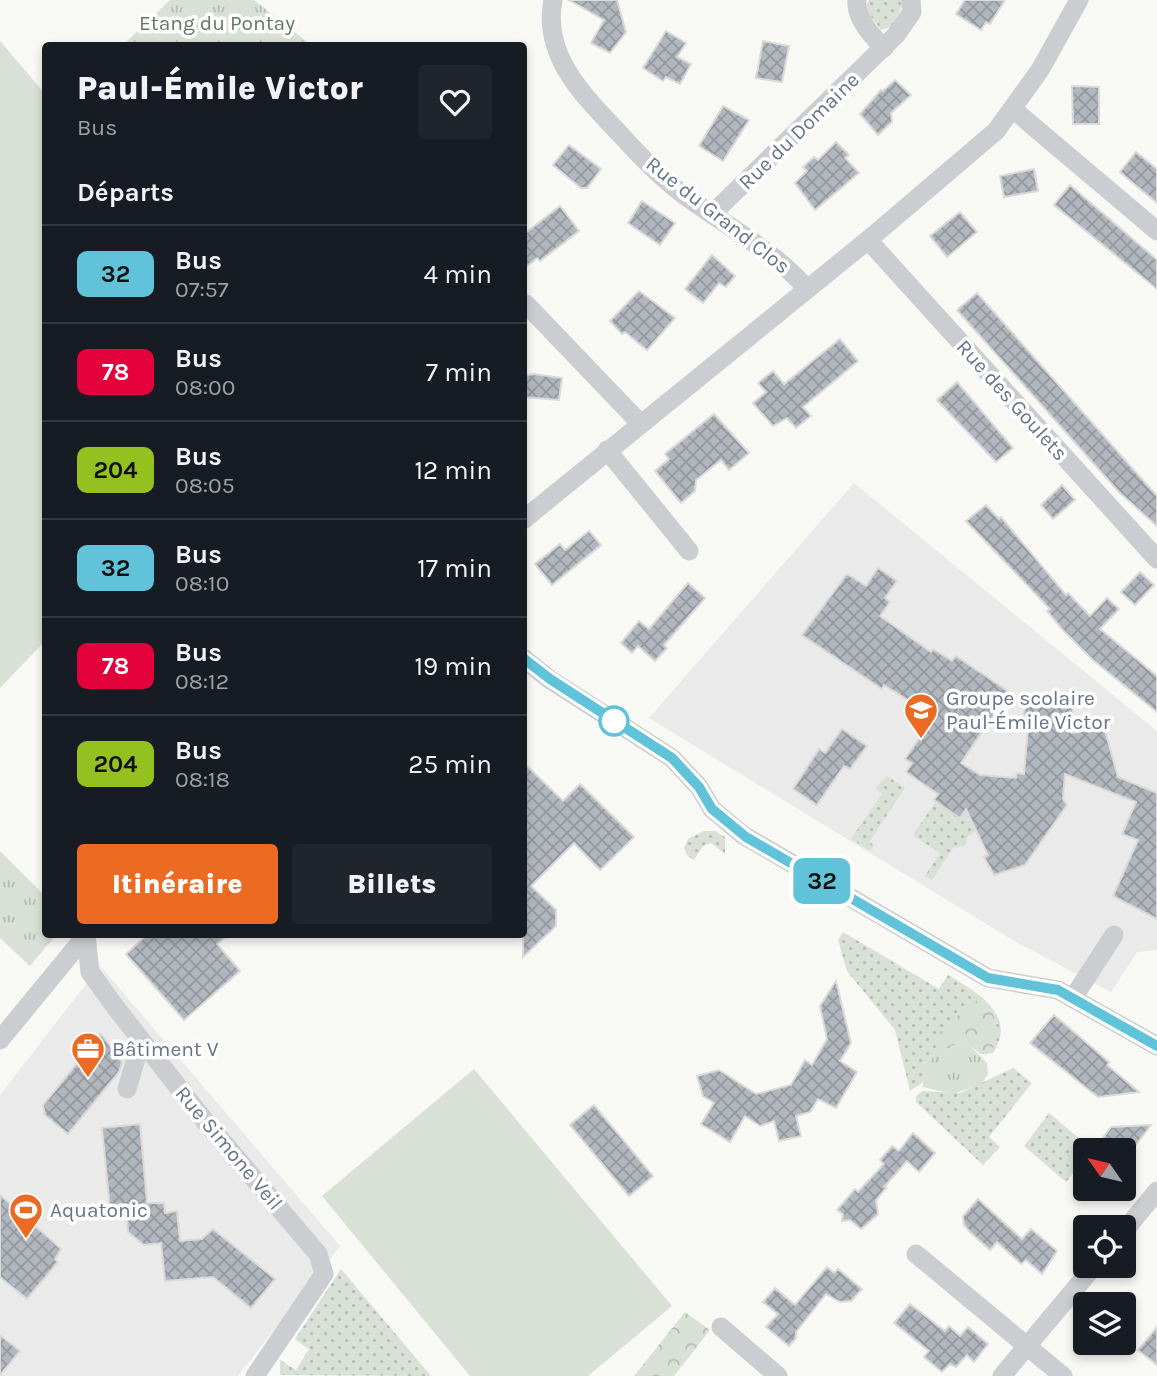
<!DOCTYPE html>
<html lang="fr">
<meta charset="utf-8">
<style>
body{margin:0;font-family:Karla,sans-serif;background:#20242c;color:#f1f3f6;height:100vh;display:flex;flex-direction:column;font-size:26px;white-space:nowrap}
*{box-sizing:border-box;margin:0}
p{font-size:23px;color:#9ea1a6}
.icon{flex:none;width:38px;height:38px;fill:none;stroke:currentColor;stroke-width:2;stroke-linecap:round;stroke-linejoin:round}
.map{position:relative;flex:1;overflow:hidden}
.drawer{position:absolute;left:42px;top:42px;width:485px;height:896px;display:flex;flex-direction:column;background:#171b24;border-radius:7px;box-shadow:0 4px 10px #0003}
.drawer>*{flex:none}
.badge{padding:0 14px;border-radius:10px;font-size:24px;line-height:46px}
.needle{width:46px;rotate:304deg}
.controls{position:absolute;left:1073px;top:1138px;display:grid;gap:14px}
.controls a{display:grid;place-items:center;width:63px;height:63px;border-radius:7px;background:#171b24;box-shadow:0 4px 10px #0003;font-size:35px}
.map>.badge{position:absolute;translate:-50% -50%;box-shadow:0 0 0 4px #fff}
h2{padding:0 35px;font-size:26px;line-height:63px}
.round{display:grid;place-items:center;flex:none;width:74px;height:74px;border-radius:7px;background:#20242c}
.overview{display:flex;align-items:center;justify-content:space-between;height:119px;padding:0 35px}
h1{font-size:33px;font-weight:800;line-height:52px}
.primary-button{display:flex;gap:14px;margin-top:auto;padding:14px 35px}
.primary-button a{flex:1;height:80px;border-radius:7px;background:#ec6a22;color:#fff;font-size:28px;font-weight:800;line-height:80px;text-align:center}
.primary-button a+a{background:#20242c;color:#f1f3f6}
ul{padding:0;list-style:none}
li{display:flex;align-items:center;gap:21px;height:98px;padding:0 35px;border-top:2px solid #363941}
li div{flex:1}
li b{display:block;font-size:26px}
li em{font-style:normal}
li .badge{min-width:77px;font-weight:700;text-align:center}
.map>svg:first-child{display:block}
</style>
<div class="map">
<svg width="1157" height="1376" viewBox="0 0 1157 1376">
<defs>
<pattern id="grass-dots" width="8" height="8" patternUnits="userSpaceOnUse" patternTransform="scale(1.75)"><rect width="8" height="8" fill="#d9e1d6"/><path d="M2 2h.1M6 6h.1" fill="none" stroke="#b4bbb3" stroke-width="1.8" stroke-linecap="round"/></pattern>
<pattern id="forest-crowns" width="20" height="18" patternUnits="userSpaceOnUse" patternTransform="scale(1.75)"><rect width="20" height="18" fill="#d9e1d6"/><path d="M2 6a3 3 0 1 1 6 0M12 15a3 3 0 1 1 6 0" fill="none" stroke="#b4bbb3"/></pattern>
<pattern id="park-tufts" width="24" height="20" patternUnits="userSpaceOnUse" patternTransform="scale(1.75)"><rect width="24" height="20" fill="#d9e1d6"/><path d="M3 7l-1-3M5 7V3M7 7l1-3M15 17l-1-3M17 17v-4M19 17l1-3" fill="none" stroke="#b4bbb3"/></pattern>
<pattern id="building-cross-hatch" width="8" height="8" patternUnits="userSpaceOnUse" patternTransform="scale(1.75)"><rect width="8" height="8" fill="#b1b7be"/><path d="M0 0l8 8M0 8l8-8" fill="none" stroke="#9499a0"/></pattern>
</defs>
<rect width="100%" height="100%" fill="#f8f8f5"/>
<g fill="#e9eae9">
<polygon points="854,483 1157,731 1157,950 1137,952 1111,992 1016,942 649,718"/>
<polygon points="100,966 340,1246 238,1376 0,1376 0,1095"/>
</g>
<g fill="url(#grass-dots)">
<polygon points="869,0 906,0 891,27 881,30 865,9"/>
<polygon points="887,776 905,788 869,842 874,845 870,851 851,839 882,794 875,788"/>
<polygon points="936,801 960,818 970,803 982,827 968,836 965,846 953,848 932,880 925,876 940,853 913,835"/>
<polygon points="704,831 715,831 725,837 725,854 711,843 703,846 694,860 687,855 684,848 688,839"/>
<path d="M843,932L939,989L948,975C976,992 1018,1014 993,1053L980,1054L968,1044C941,1047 930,1058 922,1083L910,1091L895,1030L847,971L838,940Z"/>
<polygon points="1013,1068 1032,1083 989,1137 1000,1147 983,1165 916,1102 916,1096 923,1091 960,1093"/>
<polygon points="1049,1113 1093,1150 1085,1150 1085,1159 1066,1182 1024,1146"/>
<polygon points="341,1269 431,1376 280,1375 280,1360 296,1370 309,1349 295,1339"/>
</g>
<g fill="url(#forest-crowns)">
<path d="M983,998C995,1013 1006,1040 986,1055C963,1042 964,1040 937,1051L933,1038L972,1003Z"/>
<polygon points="685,1312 710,1330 674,1376 634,1376"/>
</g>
<g fill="url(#park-tufts)">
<polygon points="170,0 254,0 311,45 123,45"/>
<polygon points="0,851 45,896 46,934 56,935 30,966 0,938"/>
<path d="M968,1044L987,1063L988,1074L981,1084L953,1094L923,1087C920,1059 944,1046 968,1044Z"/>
</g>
<g fill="#d9e1d6">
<polygon points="0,41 46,95 45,641 0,688"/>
<polygon points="474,1069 672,1306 588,1376 470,1376 322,1196"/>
</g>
<g fill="url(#building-cross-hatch)" stroke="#dadad8" stroke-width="2">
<polygon points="569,0 617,0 626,32 610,53 591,43 604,20"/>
<polygon points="965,0 1005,0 990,24 986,22 981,30 956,14"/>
<polygon points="666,31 686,43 677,57 691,64 680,84 666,77 663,81 643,68"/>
<polygon points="763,41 789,46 782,82 756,78"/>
<polygon points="895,80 911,95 891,113 892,122 878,135 860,114 881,90 883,91"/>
<polygon points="1072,86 1099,87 1099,124 1073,124"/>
<polygon points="723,106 749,120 723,161 699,146"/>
<polygon points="836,142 849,155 845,158 859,173 815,210 795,183 807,171 803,167 814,157 818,160"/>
<polygon points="569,145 601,169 587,188 581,188 553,165"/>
<polygon points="1136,152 1157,169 1157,203 1120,172"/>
<polygon points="1034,169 1038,191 1004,197 1000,176"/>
<polygon points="1070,185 1157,260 1157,289 1054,205"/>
<polygon points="642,201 675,223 660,245 628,223"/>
<polygon points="560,206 579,231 540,261 537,258 523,269 523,235"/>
<polygon points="960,212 977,232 947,257 930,236"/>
<polygon points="712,255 735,276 726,287 719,283 703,303 685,289"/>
<polygon points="639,291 675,318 647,350 625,332 622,334 610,321"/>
<polygon points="977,293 1157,496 1157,526 1119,492 957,310"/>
<polygon points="840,339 858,361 803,407 811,416 796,428 787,418 773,426 753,403 766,392 758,383 773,371 784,384"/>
<polygon points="534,374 562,378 559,400 523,397 523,376"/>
<polygon points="957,382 1013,448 996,462 937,400"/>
<polygon points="714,414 749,453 729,470 721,460 696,480 695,491 681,503 655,471 669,459 665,454"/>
<polygon points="1062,485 1075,500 1053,519 1041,505"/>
<polygon points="986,505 999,519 1001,517 1066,595 1068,593 1090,616 1107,598 1119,609 1100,629 1157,676 1157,712 1093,660 1062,629 1047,611 1050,609 966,521"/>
<polygon points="589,531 601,545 552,585 535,564 560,544 565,550"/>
<polygon points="878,568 897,581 885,598 890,602 880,616 931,652 933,649 952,661 956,656 1009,692 961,763 980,775 1016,778 1017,773 1024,774 1028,729 1022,728 1024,712 1030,695 1045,696 1049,699 1073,701 1072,733 1104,727 1118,777 1157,793 1157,919 1113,896 1138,840 1122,834 1136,802 1065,774 1063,799 1067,805 1034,852 1025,865 994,875 984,857 988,855 966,809 960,818 934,800 938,794 906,772 912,763 905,759 934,717 884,685 882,689 802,635 847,574 866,586"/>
<polygon points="1140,572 1154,585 1135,605 1121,592"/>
<polygon points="688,583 705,598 664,645 667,648 655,661 638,646 632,653 621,643 639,621 649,629"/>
<polygon points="842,729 867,746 850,769 844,766 817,805 793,789 819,749 825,753"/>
<polygon points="523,762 563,801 580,784 634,837 600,870 574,843 531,886 556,910 556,926 523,957"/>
<polygon points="148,934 229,934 217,944 240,971 184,1020 126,954"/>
<polygon points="836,981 851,1043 840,1061 857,1072 836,1108 818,1099 810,1112 796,1116 801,1136 779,1141 774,1121 760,1126 745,1116 730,1142 701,1124 714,1103 703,1096 697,1076 719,1070 756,1094 791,1085 805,1060 812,1065 827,1039 820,1006"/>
<polygon points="1054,1015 1109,1062 1107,1065 1139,1092 1098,1097 1030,1043"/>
<polygon points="101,1034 122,1062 119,1072 68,1134 45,1115 43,1105"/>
<polygon points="594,1105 653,1176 629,1196 570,1125"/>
<polygon points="140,1124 147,1203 164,1203 165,1213 177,1211 180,1241 202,1239 213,1229 275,1279 251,1308 213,1277 165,1281 161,1243 144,1245 128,1232 127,1217 111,1219 102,1128"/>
<polygon points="1151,1125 1132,1150 1094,1150 1111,1127"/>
<polygon points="913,1133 935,1153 919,1172 907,1161 884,1187 886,1188 876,1200 878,1214 867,1224 861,1229 850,1220 842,1221 843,1214 837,1210 855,1189 858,1192 884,1164 880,1160 892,1146 899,1151"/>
<polygon points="0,1195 61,1249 55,1259 58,1262 27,1299 0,1277"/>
<polygon points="978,1199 1022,1239 1031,1229 1057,1251 1042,1274 1026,1260 1021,1264 997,1242 990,1250 970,1232 964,1225 963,1216"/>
<polygon points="827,1267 834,1273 838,1269 862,1289 851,1301 840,1302 826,1294 796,1332 796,1338 789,1346 766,1327 778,1314 763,1302 775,1288 795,1305"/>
<polygon points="910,1304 945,1331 949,1326 960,1336 968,1327 988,1344 974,1362 967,1355 956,1367 950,1364 942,1372 924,1357 929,1351 894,1323"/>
<polygon points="1157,1327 1157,1365 1138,1350"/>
<polygon points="0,1335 20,1351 0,1375"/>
</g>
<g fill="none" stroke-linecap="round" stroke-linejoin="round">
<g stroke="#cbcdd1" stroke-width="19">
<path d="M553,0C542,56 584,96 619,133C638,154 658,175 680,192C722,224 773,249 807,289"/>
<path d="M857,0C855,18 872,36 884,48"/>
<polyline points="1014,110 1157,231"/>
<polyline points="712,214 896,35 912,12 911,0"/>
<polyline points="868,240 1157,559"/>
<polyline points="526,304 640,423"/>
<polyline points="607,450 689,551"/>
<polyline points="523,520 868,240 996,131 1040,70 1079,0"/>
<polyline points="523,658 549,679 672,758 699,787 712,809 743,835 988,978 1058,990 1157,1046"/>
<polyline points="86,935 90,972 116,1008 205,1121 318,1254 324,1274 255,1376"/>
<polyline points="1073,998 1114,935"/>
<polyline points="0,1040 87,934"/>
<polyline points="127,1089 141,1041"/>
<polyline points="1124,1231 1157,1191"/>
<polyline points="916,1254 1063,1376"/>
<polyline points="721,1327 778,1376"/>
<polyline points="1002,1376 1095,1265"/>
</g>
</g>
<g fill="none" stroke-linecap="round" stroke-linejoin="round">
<g stroke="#fff" stroke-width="16">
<polyline id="line" points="523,658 550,679 672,758 699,787 712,809 746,837 988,978 1058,990 1157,1046"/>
</g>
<use href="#line" stroke="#61c3d9" stroke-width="10"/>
</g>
<defs>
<g id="school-pin" transform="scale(1.75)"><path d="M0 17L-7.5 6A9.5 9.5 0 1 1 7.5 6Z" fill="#ec6a22" stroke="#fff"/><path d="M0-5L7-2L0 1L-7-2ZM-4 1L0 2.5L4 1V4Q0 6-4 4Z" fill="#fff"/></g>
<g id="office-pin" transform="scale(1.75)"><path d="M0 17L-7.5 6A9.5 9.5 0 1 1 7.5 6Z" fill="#ec6a22" stroke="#fff"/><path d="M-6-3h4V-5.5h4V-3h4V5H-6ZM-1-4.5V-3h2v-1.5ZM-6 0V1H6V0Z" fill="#fff"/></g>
<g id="stadium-pin" transform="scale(1.75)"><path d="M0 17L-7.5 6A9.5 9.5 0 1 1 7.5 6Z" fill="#ec6a22" stroke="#fff"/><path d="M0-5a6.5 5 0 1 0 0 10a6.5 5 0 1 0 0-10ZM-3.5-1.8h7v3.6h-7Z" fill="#fff"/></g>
</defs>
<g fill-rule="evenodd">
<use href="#school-pin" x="921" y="710"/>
<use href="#office-pin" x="88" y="1049"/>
<use href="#stadium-pin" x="26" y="1210"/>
</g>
<circle fill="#fff" stroke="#61c3d9" stroke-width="3.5" cx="614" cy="721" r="14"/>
<g text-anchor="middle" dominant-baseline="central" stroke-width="7" stroke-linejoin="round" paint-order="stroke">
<g font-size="21" fill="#637a61" stroke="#fff">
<text x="217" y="23">Etang du Pontay</text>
</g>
<g font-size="21" fill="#667488" stroke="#fff">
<text transform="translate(799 131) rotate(-44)">Rue du Domaine</text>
<text transform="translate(718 215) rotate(38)">Rue du Grand Clos</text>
<text transform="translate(1012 400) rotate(48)">Rue des Goulets</text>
<text transform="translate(229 1148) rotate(50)">Rue Simone Veil</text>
</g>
<g font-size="21" fill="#667488" stroke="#fff" text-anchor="start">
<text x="946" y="698">Groupe scolaire<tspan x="946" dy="24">Paul-Émile Victor</tspan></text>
<text x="112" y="1049">Bâtiment V</text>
<text x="50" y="1210">Aquatonic</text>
</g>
</g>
</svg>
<div class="controls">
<a><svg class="needle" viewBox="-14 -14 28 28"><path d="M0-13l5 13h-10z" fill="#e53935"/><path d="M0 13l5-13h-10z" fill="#9ea1a6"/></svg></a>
<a><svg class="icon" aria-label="locate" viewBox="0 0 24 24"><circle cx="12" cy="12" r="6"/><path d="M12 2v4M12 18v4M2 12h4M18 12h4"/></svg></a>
<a><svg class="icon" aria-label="layers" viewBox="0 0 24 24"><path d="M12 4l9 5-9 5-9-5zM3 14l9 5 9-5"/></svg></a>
</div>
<b class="badge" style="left:822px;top:881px;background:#61c3d9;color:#111">32</b>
<section class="drawer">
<div class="overview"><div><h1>Paul-Émile Victor</h1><p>Bus</p></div><a class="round"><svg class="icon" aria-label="heart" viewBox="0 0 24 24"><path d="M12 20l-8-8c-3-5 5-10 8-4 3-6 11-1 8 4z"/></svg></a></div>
<h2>Départs</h2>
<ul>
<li><span class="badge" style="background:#61c3d9;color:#111">32</span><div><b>Bus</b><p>07:57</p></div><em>4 min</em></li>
<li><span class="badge" style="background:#e4003a;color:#fff">78</span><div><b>Bus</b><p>08:00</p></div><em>7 min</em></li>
<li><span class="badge" style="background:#94c11f;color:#111">204</span><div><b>Bus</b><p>08:05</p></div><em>12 min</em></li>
<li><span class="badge" style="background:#61c3d9;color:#111">32</span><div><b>Bus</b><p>08:10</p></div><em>17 min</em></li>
<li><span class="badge" style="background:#e4003a;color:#fff">78</span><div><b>Bus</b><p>08:12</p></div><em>19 min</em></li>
<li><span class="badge" style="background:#94c11f;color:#111">204</span><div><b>Bus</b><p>08:18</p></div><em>25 min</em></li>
</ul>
<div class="primary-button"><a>Itinéraire</a><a>Billets</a></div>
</section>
</div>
